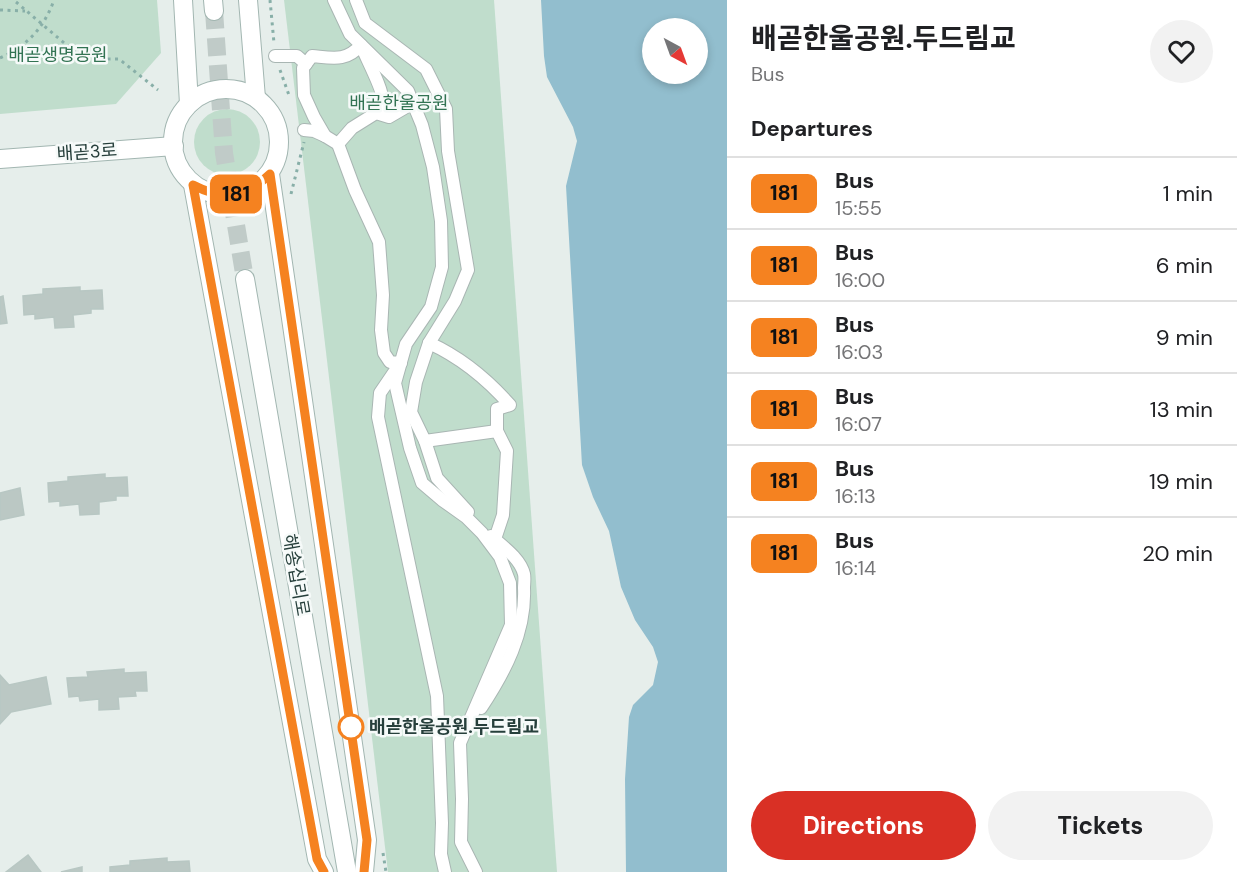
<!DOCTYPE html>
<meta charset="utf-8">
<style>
body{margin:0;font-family:"DM Sans","Noto Sans KR",sans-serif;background:#f2f2f2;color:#202124;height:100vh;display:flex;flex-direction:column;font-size:22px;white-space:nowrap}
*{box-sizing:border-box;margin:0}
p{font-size:20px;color:#757577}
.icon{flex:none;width:33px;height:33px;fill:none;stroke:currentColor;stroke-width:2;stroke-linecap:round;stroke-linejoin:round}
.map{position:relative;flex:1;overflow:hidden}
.panel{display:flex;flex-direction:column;background:#fff;width:510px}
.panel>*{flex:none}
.badge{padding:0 12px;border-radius:9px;font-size:21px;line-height:39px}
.needle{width:39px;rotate:139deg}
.buttons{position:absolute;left:642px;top:18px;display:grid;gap:12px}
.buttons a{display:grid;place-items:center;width:66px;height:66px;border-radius:50%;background:#fff;box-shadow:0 3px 9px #0003;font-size:30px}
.map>.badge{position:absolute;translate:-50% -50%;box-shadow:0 0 0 3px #fff}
h2{padding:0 24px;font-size:22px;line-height:54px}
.round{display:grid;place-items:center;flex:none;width:63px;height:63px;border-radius:32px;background:#f2f2f2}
.head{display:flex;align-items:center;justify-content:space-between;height:102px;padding:0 24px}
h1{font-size:28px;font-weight:700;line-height:45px}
.action{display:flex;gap:12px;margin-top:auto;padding:12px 24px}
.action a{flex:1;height:69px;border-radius:36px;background:#d93025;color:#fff;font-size:24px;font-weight:700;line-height:69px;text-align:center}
.action a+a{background:#f2f2f2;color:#202124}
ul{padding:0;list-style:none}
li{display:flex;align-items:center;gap:18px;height:72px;padding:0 24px;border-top:2px solid #e0e0e0}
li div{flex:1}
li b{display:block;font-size:22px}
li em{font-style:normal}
li .badge{min-width:66px;font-weight:700;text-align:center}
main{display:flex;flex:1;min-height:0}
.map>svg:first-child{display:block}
</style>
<main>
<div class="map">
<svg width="727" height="872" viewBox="0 0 727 872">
<rect width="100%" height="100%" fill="#e6eeeb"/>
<g fill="#c0ddcc">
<polygon points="0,0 157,0 161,53 116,104 0,114"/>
<polygon points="284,0 494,0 557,872 388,872"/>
<circle cx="227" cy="142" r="33"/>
</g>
<path fill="#92bece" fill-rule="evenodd" d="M541,0H727V872H626L625,779L629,717L633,705L653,685L658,662L653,647L635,620L621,587L609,531L593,497L582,465L566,186L577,141L573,127L547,77L544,56ZM652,28H698V74H652Z"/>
<g fill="#bbc8c4" stroke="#b8c7c3" stroke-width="1.5">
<polygon points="80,287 80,291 102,290 103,309 91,309 91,313 73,315 74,327 55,328 54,317 35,319 35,314 24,315 23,296 43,294 43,289"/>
<polygon points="3,296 7,323 0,324 0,297"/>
<polygon points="105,474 105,478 127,477 128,496 116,496 116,500 99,502 99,514 80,515 79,504 60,506 60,501 49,502 48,483 68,481 68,477"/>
<polygon points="20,488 24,515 0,520 0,493"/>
<polygon points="124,669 124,673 146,672 147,691 135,691 136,696 118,697 119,709 99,710 99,699 80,701 79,696 69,697 67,678 88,677 87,672"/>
<polygon points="0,675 9,685 46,677 51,704 11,712 0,724"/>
<polygon points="28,855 41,872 6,872"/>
<polygon points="167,858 167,862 189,861 190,872 110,872 110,867 130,865 130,861"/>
<polygon points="82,867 82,872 61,872"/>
</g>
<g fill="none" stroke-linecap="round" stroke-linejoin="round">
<polyline stroke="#c0cbc8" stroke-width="18" stroke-dasharray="18 9" stroke-linecap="butt" points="214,11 224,153 245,279"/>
<g stroke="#a9b6b3" stroke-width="14">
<g id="street">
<polyline points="334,0 350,34 408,91 422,125 433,167 441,221 442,267 431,307 406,344 395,383 410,448 422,483 442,500 466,517 482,533 500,557 510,583 511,625 460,743 462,799 461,842 476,872"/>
<polyline points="356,0 365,23 426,69 446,109 448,151 468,270 455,301 429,343 416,382 411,412 425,441 437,478 468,512"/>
<polyline points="275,56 297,56 306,64"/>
<polyline points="304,130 314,131 325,136"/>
<path d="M338,144L325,136L314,117L304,95L303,68L312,56C333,58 346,62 361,45C365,56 384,91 382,99C382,104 378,109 376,113"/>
<path d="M429,343C460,357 487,379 510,405L497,409V431L507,451L503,515L495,539"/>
<polyline points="401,363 390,362 384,353 381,330 383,295 379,242 355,190 338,144 352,128 376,113 389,117 413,103"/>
<polyline points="395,371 380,393 378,417 437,696 442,823 441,854 445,872"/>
<polyline points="425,441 497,431"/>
<path d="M481,708C505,672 526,632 524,588C524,584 525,578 524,574C520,558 502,546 491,536"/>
</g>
</g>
<g stroke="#a2b6b1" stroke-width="20">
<g id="secondary">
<polyline points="183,0 189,104"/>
<polyline points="213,0 214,11"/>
<polyline points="248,0 256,98"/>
<circle cx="226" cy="142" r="53"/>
<polyline points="0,159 174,146"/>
<polyline points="270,174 367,840 364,872"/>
<polyline points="193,185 317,859 324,872"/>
<polyline points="245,279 347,872"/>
</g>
</g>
<g stroke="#88afa8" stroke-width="3" stroke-dasharray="3 4.5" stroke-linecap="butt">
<polyline points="270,0 274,43"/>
<polyline points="16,2 83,59 119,59 158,90"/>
<polyline points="0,10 25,11"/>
<path d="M0,58C27,46 44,28 54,0"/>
<polyline points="280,70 290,98"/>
<polyline points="291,194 304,142"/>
<polyline points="383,853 386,872"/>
</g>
<use href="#street" stroke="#fff" stroke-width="12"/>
<use href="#secondary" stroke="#fff" stroke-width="18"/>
</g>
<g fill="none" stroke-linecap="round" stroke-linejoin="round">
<g stroke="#fff" stroke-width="14">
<path id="line" d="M324,872L317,859L193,185C224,201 245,198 270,174L367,840L364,872"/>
</g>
<use href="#line" stroke="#f58220" stroke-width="9"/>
</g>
<circle fill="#fff" stroke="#f58220" stroke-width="3" cx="351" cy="727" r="12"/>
<g text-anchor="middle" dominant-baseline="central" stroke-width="5" stroke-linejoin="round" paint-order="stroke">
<g font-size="18" fill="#327353" stroke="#f6faf9">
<text x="58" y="55">배곧생명공원</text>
<text x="399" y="103">배곧한울공원</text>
</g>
<g font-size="18" fill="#263f3b" stroke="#f6faf9">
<text transform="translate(87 152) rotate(-4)">배곧3로</text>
<text transform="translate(296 575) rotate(80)">해송십리로</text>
</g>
<g font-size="18" font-weight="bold" fill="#263f3b" stroke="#f6faf9" text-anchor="start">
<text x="369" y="727">배곧한울공원.두드림교</text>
</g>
</g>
</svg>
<div class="buttons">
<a><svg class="needle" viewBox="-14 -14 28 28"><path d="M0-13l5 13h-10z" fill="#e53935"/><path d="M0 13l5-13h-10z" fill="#757577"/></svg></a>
</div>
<b class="badge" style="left:236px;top:194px;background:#f58220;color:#111">181</b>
</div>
<section class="panel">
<div class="head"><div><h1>배곧한울공원.두드림교</h1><p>Bus</p></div><a class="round"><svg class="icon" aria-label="heart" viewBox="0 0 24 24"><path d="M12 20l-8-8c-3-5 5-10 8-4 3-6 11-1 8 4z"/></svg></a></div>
<h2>Departures</h2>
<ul>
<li><span class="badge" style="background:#f58220;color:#111">181</span><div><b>Bus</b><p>15:55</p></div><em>1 min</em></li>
<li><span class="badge" style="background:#f58220;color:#111">181</span><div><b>Bus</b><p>16:00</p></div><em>6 min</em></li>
<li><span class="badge" style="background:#f58220;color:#111">181</span><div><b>Bus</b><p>16:03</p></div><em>9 min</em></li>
<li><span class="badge" style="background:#f58220;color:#111">181</span><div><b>Bus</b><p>16:07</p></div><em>13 min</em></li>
<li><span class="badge" style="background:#f58220;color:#111">181</span><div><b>Bus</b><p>16:13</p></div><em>19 min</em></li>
<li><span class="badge" style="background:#f58220;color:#111">181</span><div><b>Bus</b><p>16:14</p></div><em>20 min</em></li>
</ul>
<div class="action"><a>Directions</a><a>Tickets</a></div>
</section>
</main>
